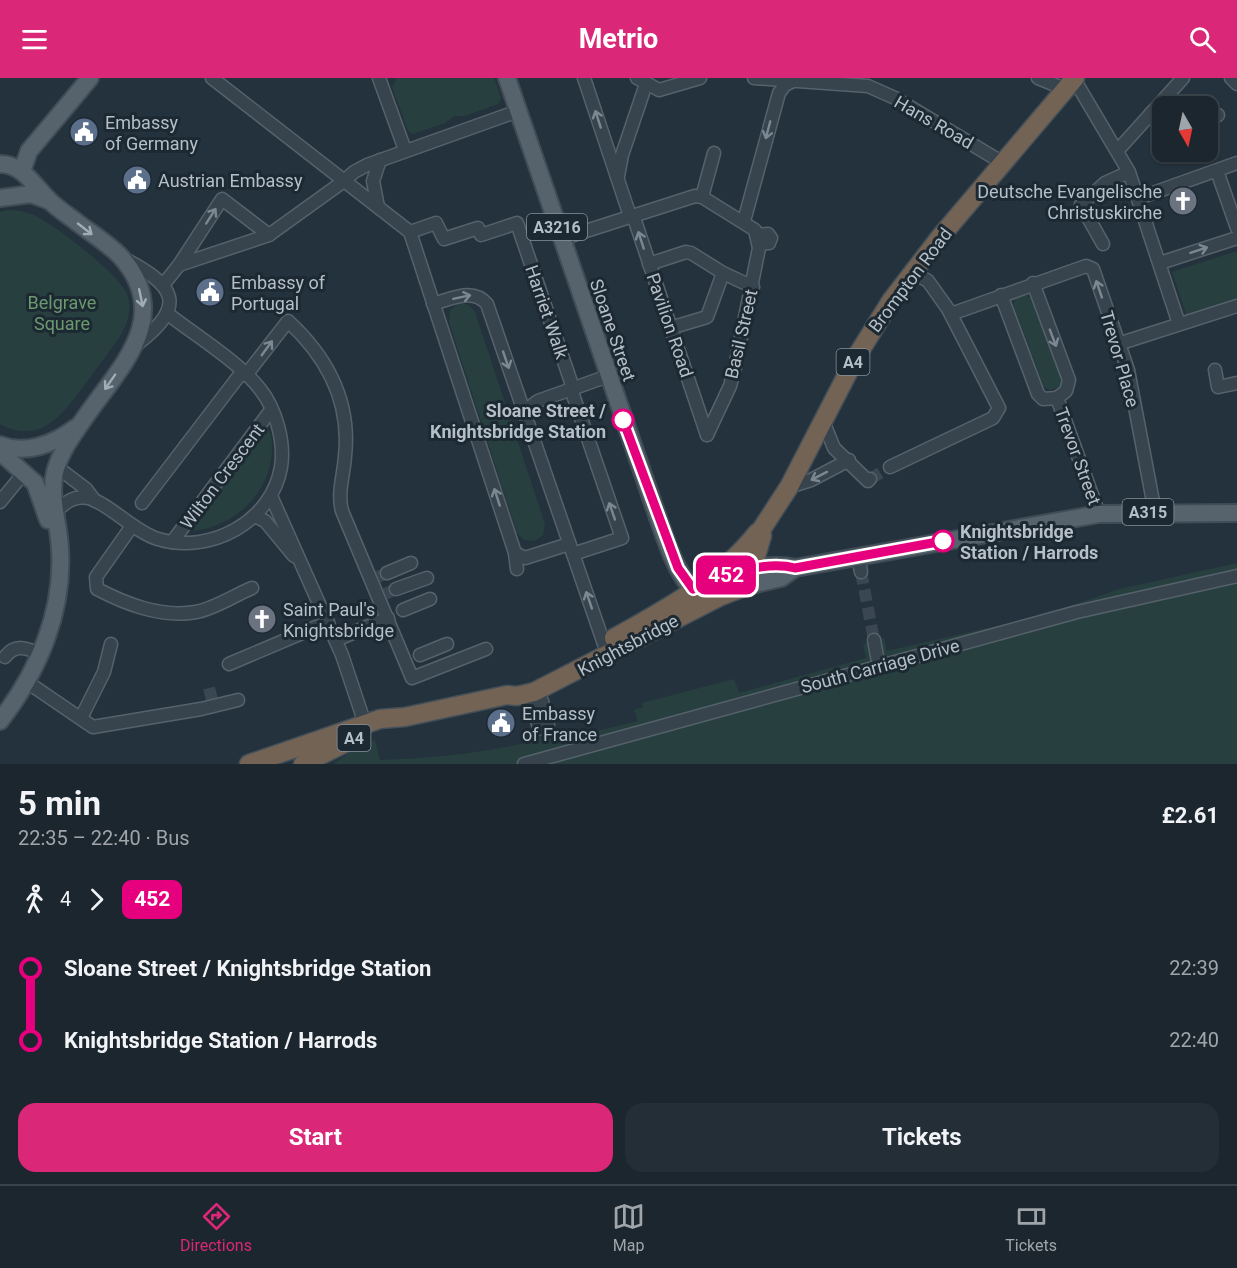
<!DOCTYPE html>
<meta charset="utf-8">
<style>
body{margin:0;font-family:Roboto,sans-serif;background:#242e36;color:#f1f3f6;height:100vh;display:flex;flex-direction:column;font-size:22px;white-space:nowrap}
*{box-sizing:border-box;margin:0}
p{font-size:20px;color:#a0a5aa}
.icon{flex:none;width:33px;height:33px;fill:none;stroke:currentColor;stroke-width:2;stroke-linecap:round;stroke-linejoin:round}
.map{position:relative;height:686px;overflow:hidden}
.side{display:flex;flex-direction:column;background:#1b262e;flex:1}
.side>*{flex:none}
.badge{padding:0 12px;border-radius:9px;font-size:21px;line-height:39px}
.needle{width:39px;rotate:171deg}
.fabs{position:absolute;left:1152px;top:18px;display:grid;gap:12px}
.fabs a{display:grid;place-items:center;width:66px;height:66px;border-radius:12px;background:#1b262e;box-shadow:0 2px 4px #0004,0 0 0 2px #39434a;font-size:30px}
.map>.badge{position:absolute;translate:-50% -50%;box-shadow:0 0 0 3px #fff}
.legs{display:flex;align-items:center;gap:9px;height:66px;padding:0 18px;font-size:20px}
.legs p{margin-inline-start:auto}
.head{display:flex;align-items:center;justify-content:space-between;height:102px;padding:0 18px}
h1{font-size:33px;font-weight:700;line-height:45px}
.cta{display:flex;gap:12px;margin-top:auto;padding:12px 18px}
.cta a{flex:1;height:69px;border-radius:18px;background:#db2777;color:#fff;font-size:24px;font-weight:700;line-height:69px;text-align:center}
.cta a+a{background:#242e36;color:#f1f3f6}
ul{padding:0 18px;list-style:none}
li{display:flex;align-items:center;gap:21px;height:72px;font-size:22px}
li i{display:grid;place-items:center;width:9px;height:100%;margin:0 8px;background:currentColor}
li i::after{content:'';width:15px;height:15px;margin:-8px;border:4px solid;border-radius:50%;background:#1b262e}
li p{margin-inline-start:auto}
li:first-child i{background:linear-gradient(#0000 50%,currentColor 0)}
li:last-child i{background:linear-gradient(currentColor 50%,#0000 0)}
header{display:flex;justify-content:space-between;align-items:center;height:78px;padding:0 18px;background:#db2777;color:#fff;font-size:27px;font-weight:700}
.menu{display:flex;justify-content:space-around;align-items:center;height:84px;border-top:2px solid #39434a;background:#1b262e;font-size:16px;color:#a0a5aa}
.menu a{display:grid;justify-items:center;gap:3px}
.menu .active{color:#db2777}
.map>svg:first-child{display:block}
</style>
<header><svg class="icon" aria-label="menu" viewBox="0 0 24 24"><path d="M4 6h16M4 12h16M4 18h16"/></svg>Metrio<svg class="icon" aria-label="search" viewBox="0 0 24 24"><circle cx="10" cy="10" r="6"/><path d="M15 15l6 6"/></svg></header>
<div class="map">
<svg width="1237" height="686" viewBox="0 0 1237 686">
<rect width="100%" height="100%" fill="#24323d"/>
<g fill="#27403f">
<polygon points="397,0 494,0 501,20 498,26 465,38 454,38 445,45 413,56 408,53 392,9"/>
<path d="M8,132C16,132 23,133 31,136C52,144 119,196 127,216C133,231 127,247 119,260C108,275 97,290 86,305C63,335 42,368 0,346V134Z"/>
<polygon points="1237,173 1237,220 1186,236 1172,194"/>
<polygon points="1025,217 1032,221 1062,302 1059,309 1050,312 1044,309 1013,227 1016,220"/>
<polygon points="460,225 469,227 475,234 545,446 543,457 535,463 524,462 517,455 449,244 450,232"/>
<path d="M266,348C271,353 272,362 272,370C272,414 234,450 191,453L188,450Z"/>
<path d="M1237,485V686H333L361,667L375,662L380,682C433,680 483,675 534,663V659L557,654L564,661L638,643L634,632L643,629L642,625L734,601L739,615L866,580L863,566L884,560L887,573L1040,538L1120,511Z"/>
</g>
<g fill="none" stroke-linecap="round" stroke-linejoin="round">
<g stroke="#3a4752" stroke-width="12" stroke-dasharray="12 6" stroke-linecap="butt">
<polyline points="870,401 890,389"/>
<polyline points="861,494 874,562"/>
<polyline points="378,499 387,495"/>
<polyline points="385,516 396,511"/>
<polyline points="209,610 213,625"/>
</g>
<g stroke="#56626b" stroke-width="15">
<g id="minor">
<polyline points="212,0 410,154 515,475 517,491"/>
<polyline points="379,0 405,72"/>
<polyline points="584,0 630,138"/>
<polyline points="637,0 659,12 700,0"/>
<polyline points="754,0 868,8 895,20 1003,85"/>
<polyline points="1038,0 1065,11"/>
<polyline points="1231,0 1237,6"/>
<polyline points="1074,1 1129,94 1179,246"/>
<polyline points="1151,35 1162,50"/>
<polyline points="1208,43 1218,37"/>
<polyline points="1118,72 1183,0"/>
<polyline points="1217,93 1237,150"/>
<polyline points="618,98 622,77 646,6"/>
<polyline points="702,119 714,75"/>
<polyline points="1139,120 1237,85"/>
<polyline points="378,129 373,103 380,82"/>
<polyline points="633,137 707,357"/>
<polyline points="744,143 779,15 785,7 793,3"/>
<polyline points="410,154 436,145 444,161 478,150 481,157 517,145 573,310"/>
<polyline points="757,157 768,156 771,160 769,165 759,166"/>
<polyline points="561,161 695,118 702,119 755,152 759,170 735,289 730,308 707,357"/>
<polyline points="1103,166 1081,127 1105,105 1129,94"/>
<path d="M123,180C175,207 189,227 136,267"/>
<polyline points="1160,185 1237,160"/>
<polyline points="649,186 686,174 691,175 723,195 753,209"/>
<polyline points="179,187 269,157 344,103 354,94 367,87 518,33"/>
<polyline points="163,207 179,187 222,121 269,157"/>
<polyline points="1001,217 1038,316 1043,321 1057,320 1066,313 1069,302 1033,205"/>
<path d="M433,226C451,221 473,209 487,226L604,566"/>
<polyline points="951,236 1086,188 1093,191 1128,292 1155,434"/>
<polyline points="670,250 707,239 723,195"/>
<polyline points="1118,266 1237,228"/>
<polyline points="1215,292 1218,309 1237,305"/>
<path d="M246,297L288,243C327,279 351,323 345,378C344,396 337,415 342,433L412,600L486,571"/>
<polyline points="571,311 622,460 573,476"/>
<polyline points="1057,320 1099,436"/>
<polyline points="526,338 526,332 538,323 608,298"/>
<polyline points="823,343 834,370 868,403 870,401"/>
<polyline points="57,389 86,411 95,423"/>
<polyline points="890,389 993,340 999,330 948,231 928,203 913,194"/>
<polyline points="789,409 811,402 849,382"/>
<polyline points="271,418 342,577 365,646"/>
<polyline points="0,424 23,396"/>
<polyline points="142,425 242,294"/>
<path d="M56,433C65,425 74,417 88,420C109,425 134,454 158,461C211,477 272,443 281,389C285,364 276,331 260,311C240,285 195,257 168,236"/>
<polyline points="255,438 265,443 294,478"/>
<path d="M132,448L96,499L97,511C126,526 161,540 196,534C214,531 235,517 252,510"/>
<polyline points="172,464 271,332"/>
<polyline points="515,475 525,480 569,466"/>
<polyline points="858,477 861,494"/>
<polyline points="387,495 411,485"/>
<polyline points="396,511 427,500"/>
<polyline points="403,532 430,521"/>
<polyline points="336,562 388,540"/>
<polyline points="874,562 879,589"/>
<polyline points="420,577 447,566"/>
<path d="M5,579C15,565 28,570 42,577"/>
<polyline points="229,586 328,544"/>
<polyline points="27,604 93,649 201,631 238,622"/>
<polyline points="534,614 535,620 532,626 539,650 544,651 548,647 542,623 535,620"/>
<polyline points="81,640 104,594 111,566"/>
<polyline points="524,686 1077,534 1237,498"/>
</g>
</g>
<g stroke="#414d56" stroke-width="20">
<g id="major">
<path d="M507,0L656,434C664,456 680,514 705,517"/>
<path d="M0,86C23,86 35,109 50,123C57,130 66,136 74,142C89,154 108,165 121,179C174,239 120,289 86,338C74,355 60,374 55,394C49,419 59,446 60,471C64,534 38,594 0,643"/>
<polyline points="22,93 29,73 90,0"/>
<polyline points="0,120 31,116 47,122"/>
<path d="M0,367C26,377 54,366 75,350"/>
<polyline points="0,374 35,405 48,442"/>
<path d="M708,503C733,494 769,483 795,490L1099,436L1237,435"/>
<polyline points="747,508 781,500 795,490"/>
</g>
</g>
<g stroke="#434f58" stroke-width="21">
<g id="highway">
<path d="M614,560C666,531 720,502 757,455"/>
<polyline points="249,686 380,641 405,639 507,617 517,618 534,614 721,518 747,508 762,458 761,452 789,409 855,281 891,223 941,158 1075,0"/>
<polyline points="303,686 357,659"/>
</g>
</g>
<use href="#minor" stroke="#38444d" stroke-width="12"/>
<use href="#major" stroke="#56636d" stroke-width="16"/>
<use href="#highway" stroke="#736355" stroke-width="18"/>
</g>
<defs><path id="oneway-shaft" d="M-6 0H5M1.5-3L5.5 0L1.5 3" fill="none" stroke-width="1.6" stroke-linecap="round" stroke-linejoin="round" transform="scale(1.5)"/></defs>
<g stroke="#7c8891">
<use href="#oneway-shaft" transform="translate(598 41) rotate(-108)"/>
<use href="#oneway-shaft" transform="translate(768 52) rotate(105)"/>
<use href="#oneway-shaft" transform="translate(211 138) rotate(-57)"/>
<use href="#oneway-shaft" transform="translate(641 162) rotate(-108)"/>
<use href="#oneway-shaft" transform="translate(1199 172) rotate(-18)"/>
<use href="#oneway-shaft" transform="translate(1099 211) rotate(-109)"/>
<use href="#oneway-shaft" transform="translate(462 219) rotate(-12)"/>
<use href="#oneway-shaft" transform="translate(1053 260) rotate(69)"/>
<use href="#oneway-shaft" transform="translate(267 270) rotate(-54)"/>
<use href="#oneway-shaft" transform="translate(506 282) rotate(71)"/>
<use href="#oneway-shaft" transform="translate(819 398) rotate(153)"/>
<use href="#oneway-shaft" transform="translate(497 419) rotate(-108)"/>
<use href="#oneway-shaft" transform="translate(612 433) rotate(-109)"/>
<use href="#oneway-shaft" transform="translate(589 522) rotate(-109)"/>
</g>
<g stroke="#a1adb6">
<use href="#oneway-shaft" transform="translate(85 151) rotate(38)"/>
<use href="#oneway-shaft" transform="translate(141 220) rotate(78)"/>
<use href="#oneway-shaft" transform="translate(110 304) rotate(125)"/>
</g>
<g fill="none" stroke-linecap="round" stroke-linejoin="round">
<g stroke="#fff" stroke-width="14">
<path id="line-1" d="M623,342L678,490L693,511C719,497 766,482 795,490L943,463"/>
</g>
<use href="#line-1" stroke="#e6007e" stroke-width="9"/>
</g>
<defs>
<g id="civic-disc" transform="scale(1.5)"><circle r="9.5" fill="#5c6f8a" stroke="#1d2932"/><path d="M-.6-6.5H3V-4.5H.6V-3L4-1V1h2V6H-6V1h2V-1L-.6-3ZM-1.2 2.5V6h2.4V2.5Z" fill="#fff"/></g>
<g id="church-disc" transform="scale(1.5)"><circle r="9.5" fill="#6b7280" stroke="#1d2932"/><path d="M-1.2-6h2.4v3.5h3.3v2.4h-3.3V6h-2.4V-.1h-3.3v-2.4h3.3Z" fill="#fff"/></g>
</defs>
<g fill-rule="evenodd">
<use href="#civic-disc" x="84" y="54"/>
<use href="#civic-disc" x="137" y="102"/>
<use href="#church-disc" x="1183" y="123"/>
<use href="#civic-disc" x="210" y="214"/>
<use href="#church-disc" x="262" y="541"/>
<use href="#civic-disc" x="501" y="645"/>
</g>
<g fill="#fff" stroke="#e6007e" stroke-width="3">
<circle cx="623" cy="342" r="10"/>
<circle cx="943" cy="463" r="10"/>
</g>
<g text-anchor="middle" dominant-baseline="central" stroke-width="6" stroke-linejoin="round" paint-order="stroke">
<g fill="#1d2932" stroke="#87929b" stroke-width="1.5">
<rect x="527" y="136" width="60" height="26" rx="4.5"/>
<rect x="836.5" y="271" width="33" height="26" rx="4.5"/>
<rect x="1122.5" y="421" width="51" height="26" rx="4.5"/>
<rect x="337.5" y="647" width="33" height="26" rx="4.5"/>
</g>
<g font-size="16" font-weight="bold" fill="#b4bfc8">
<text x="557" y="149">A3216</text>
<text x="853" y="284">A4</text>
<text x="1148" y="434">A315</text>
<text x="354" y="660">A4</text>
</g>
<g font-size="18" fill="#b4bfc8" stroke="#1d2932" text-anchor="start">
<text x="105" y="44">Embassy<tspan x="105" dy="21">of Germany</tspan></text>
<text x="158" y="102">Austrian Embassy</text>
<text x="1162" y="113" text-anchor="end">Deutsche Evangelische<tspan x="1162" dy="21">Christuskirche</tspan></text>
<text x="231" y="204">Embassy of<tspan x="231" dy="21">Portugal</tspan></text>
<text x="283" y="531">Saint Paul's<tspan x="283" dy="21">Knightsbridge</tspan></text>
<text x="522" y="635">Embassy<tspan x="522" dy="21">of France</tspan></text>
</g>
<g font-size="18" fill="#b4bfc8" stroke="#1d2932">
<text transform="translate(934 44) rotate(30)">Hans Road</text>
<text transform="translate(910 202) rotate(-53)">Brompton Road</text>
<text transform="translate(547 234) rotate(71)">Harriet Walk</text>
<text transform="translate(670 247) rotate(71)">Pavilion Road</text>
<text transform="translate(613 252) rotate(71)">Sloane Street</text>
<text transform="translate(741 256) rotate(-77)">Basil Street</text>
<text transform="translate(1120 281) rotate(74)">Trevor Place</text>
<text transform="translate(1078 378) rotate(70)">Trevor Street</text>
<text transform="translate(222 398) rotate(-53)">Wilton Crescent</text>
<text transform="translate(628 567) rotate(-28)">Knightsbridge</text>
<text transform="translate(880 588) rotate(-15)">South Carriage Drive</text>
</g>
<g font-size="18" fill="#6b996f" stroke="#1d2932">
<text x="62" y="224">Belgrave<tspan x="62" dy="21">Square</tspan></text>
</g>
<g font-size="18" font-weight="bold" fill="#b4bfc8" stroke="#1d2932" text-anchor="end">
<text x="606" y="332">Sloane Street /<tspan x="606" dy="21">Knightsbridge Station</tspan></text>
<text x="960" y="453" text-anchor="start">Knightsbridge<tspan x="960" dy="21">Station / Harrods</tspan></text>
</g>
</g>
</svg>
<div class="fabs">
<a><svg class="needle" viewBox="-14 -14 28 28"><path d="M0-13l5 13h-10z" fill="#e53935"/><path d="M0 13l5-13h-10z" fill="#a0a5aa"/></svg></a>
</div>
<b class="badge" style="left:726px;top:497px;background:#e6007e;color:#fff">452</b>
</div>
<section class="side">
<div class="head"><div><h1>5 min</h1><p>22:35 – 22:40 · Bus</p></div><b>£2.61</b></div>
<div class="legs"><svg class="icon" aria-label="walk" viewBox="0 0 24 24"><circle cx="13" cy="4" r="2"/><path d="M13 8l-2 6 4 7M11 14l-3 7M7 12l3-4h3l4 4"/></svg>4<svg class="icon" aria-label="forward" viewBox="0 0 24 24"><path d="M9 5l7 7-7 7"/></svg><b class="badge" style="background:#e6007e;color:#fff">452</b></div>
<ul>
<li><i style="color:#e6007e"></i><b>Sloane Street / Knightsbridge Station</b><p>22:39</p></li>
<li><i style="color:#e6007e"></i><b>Knightsbridge Station / Harrods</b><p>22:40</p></li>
</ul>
<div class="cta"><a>Start</a><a>Tickets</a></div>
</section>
<nav class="menu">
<a class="active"><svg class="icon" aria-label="directions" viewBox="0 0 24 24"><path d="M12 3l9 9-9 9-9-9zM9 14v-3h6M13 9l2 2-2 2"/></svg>Directions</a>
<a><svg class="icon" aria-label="map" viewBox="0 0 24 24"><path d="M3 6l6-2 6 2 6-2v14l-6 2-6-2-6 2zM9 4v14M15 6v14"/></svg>Map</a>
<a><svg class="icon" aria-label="tickets" viewBox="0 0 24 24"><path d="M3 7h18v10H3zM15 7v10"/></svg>Tickets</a>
</nav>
